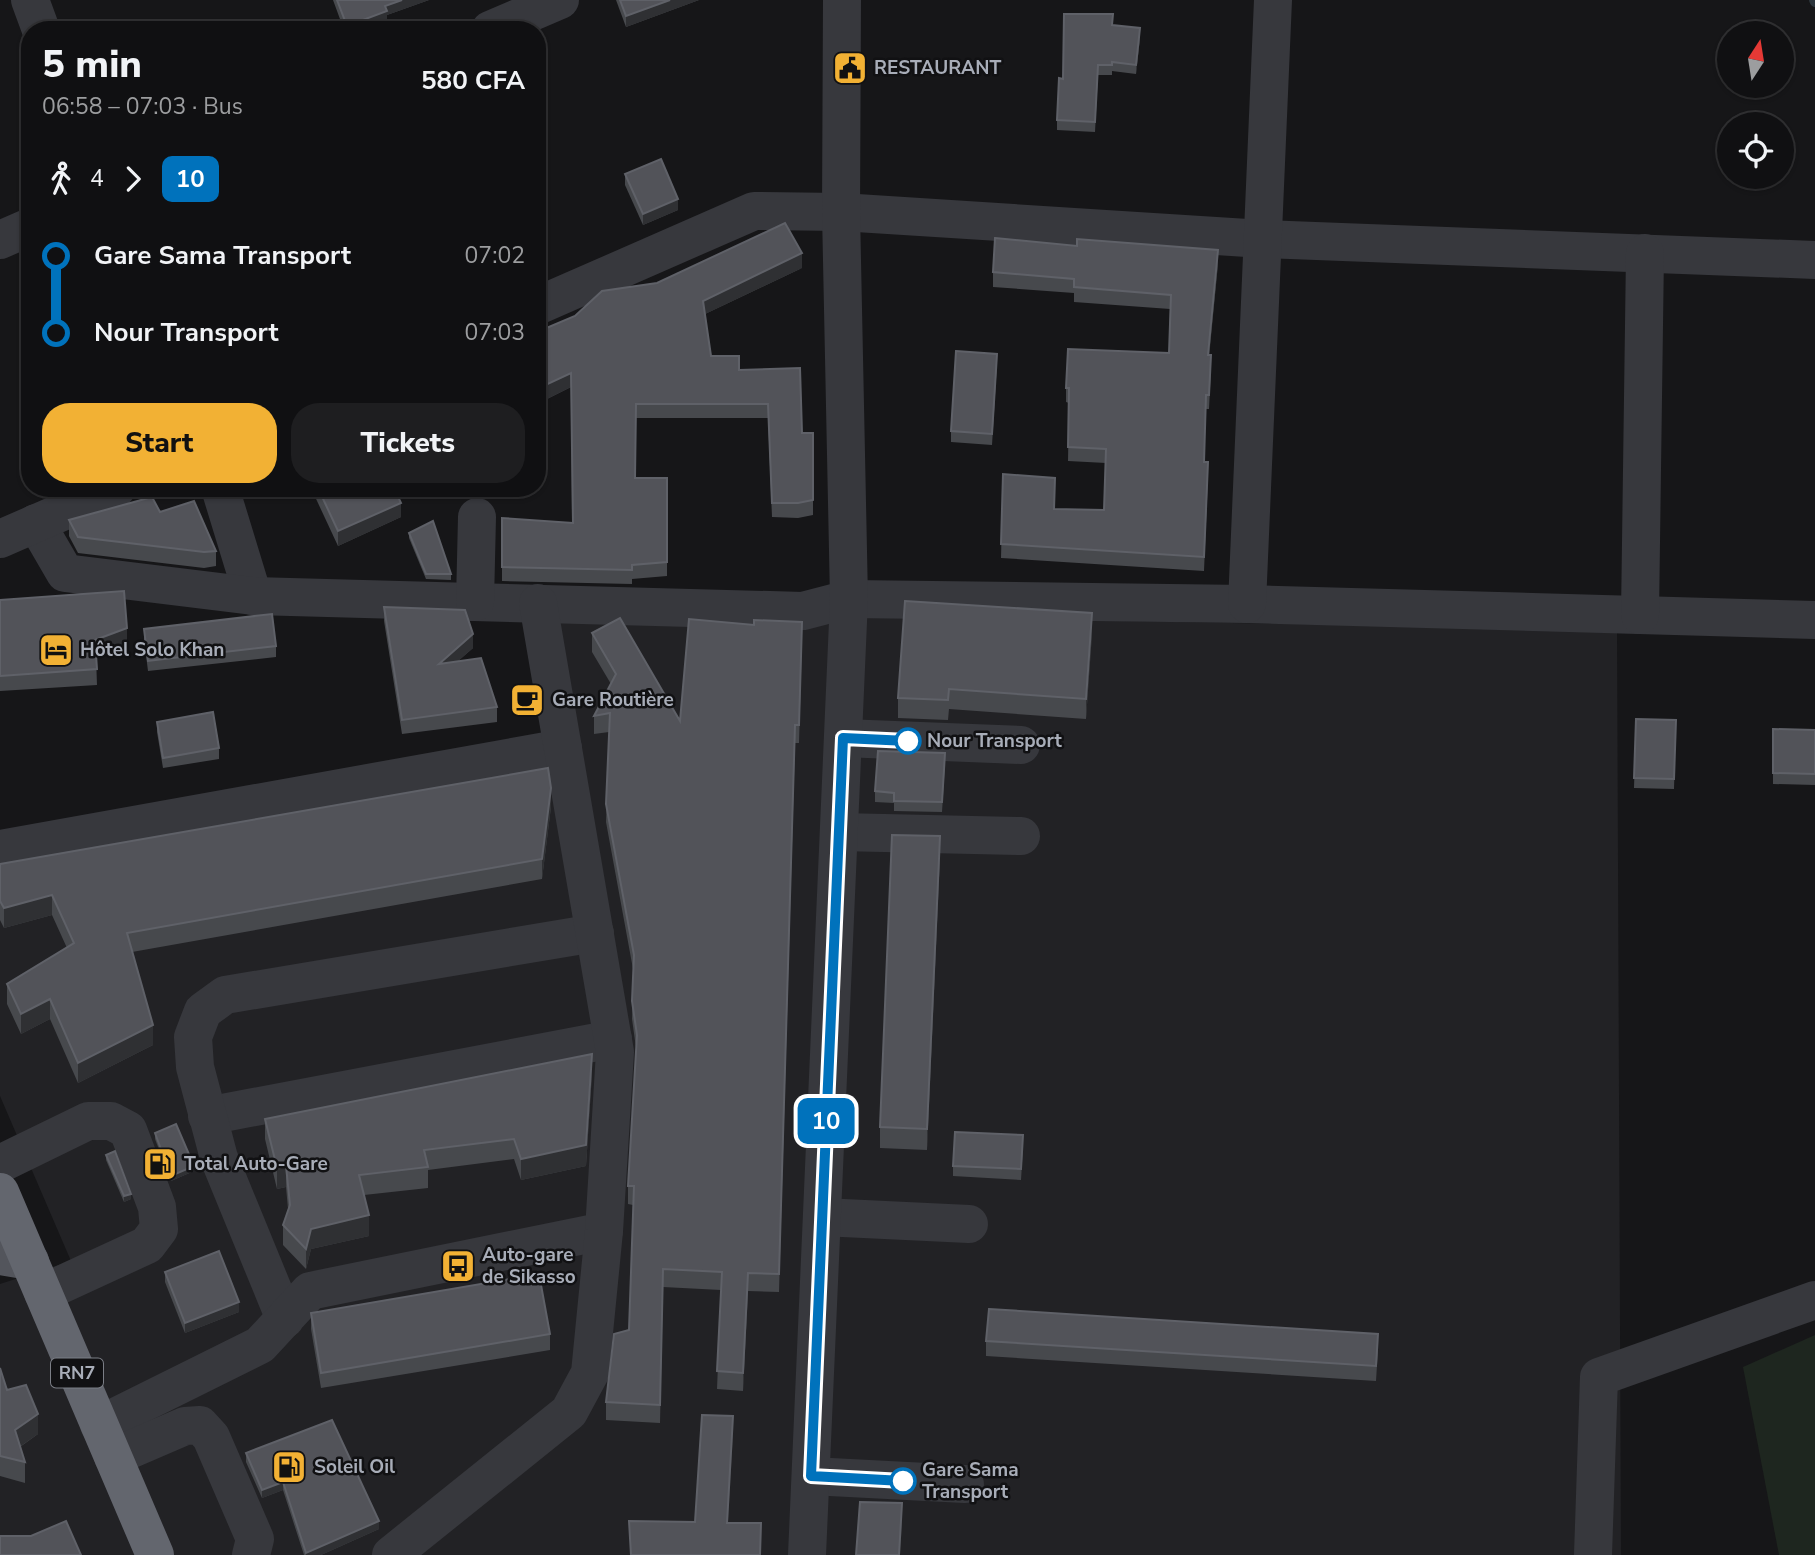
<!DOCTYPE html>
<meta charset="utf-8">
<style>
body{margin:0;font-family:"Nunito Sans",sans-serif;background:#1e1e20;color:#f1f3f6;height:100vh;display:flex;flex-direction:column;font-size:26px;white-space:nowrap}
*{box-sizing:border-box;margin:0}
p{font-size:23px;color:#9c9d9f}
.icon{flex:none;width:38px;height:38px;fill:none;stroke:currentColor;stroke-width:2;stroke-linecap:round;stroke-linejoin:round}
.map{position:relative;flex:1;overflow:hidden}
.panel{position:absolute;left:21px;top:21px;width:525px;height:476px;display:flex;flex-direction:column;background:#101012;border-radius:28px;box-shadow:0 2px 5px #0004,0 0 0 2px #303032}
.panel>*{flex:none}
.badge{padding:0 14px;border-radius:10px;font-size:24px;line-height:46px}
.needle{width:46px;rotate:12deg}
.buttons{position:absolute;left:1717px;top:21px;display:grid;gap:14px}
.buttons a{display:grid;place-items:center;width:77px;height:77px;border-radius:50%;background:#101012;box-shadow:0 2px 5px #0004,0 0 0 2px #303032;font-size:35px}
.map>.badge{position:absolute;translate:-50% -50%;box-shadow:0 0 0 4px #fff}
.legs{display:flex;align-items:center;gap:10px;height:77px;padding:0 21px;font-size:23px}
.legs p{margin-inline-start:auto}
.overview{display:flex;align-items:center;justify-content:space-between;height:119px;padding:0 21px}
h1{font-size:38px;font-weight:800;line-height:52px}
.cta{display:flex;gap:14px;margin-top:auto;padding:14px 21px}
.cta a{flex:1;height:80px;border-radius:28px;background:#f2b134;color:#111;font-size:28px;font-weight:800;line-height:80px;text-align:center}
.cta a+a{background:#1e1e20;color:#f1f3f6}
ul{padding:0 21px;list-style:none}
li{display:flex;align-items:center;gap:24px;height:77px;font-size:26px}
li i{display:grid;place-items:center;width:10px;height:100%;margin:0 9px;background:currentColor}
li i::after{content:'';width:18px;height:18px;margin:-9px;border:5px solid;border-radius:50%;background:#101012}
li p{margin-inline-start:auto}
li:first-child i{background:linear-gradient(#0000 50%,currentColor 0)}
li:last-child i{background:linear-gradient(currentColor 50%,#0000 0)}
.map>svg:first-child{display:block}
</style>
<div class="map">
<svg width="1815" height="1555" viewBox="0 0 1815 1555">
<rect width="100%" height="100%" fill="#161618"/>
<polygon fill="#222225" points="530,610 1617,630 1621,1555 0,1555 0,1284 71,1261 0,1096 0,834 549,738"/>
<polygon fill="#1e261f" points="1815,1335 1815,1555 1779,1555 1743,1367"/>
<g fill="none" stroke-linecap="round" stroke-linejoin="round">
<polyline stroke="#2c353c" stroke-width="10" points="1814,0 1815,2"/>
<g stroke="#37383d" stroke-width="38">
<polyline points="30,0 41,30"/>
<polyline points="490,30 560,0"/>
<polyline points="0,240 30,227"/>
<polyline points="537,306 754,211 841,212 1263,239 1815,260"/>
<polyline points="220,488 253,596"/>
<polyline points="36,523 65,573 253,596 803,611 849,599 1247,604 1815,620"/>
<polyline points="0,539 117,488"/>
<polyline points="475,602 477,517"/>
<polyline points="1247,604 1273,0"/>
<polyline points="1640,615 1645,253"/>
<polyline points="843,738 1021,745"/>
<polyline points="839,832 1021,836"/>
<polyline points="0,849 563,748"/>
<polyline points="207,1116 613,1039"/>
<polyline points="0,1164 88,1121 111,1121 128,1130 157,1207 159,1229 147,1245 43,1293"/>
<polyline points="822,1217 969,1224"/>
<polyline points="285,1319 219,1158 195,1067 193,1037 203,1011 225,995 595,933"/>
<polyline points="99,1425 260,1345 310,1291 604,1231"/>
<polyline points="113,1457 185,1426 200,1425 211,1437 255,1539 251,1555"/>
<polyline points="811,1476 965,1484"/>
<polyline points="391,1555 569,1412 590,1373 604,1231 615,1052 538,603"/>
<polyline points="807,1555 849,599 841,212 842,0"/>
<polyline points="1593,1555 1599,1377 1815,1300"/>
</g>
<polyline stroke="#53555c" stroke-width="38" points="0,1256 30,1261"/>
<polyline stroke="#63666e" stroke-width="38" points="0,1192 155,1555"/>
</g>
<g fill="#47494d">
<polygon points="333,0 429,0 387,15 387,21 363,30 344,30"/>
<polygon points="616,0 699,0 626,27"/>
<polygon points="1113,25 1140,38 1136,74 1112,71 1112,75 1098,75 1095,132 1057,130 1057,120 1063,79"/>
<polygon points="625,174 678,210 643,225 625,185"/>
<polygon points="1218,264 1209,355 1211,369 1209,409 1206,409 1204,462 1208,477 1204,571 1001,558 1003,474 1054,509 1104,510 1106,463 1068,461 1069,403 1066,402 1066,388 1169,353 1170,309 1074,302 1074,293 993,287 993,272"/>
<polygon points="802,268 705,314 711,356 739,370 802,433 813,433 813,515 798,518 772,517 768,418 636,418 636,478 667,478 667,576 632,579 632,584 502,581 502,518 572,523 571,387 537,404 537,332"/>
<polygon points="997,364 992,445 951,442 951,431"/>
<polygon points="311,488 394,488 401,517 338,546"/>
<polygon points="160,512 216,551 216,566 204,568 78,553 69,536 69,520"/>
<polygon points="409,533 451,574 451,580 426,579 409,538"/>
<polygon points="0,600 127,643 96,656 97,685 0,691"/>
<polygon points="384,607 473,648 458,661 497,707 497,722 402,734 384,621"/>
<polygon points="144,629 276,646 276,657 148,671 144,639"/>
<polygon points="592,633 680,721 802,640 799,743 795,743 779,1292 748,1291 743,1391 717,1389 721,1290 663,1287 660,1423 606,1420 606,1402 629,1330 633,1205 628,1204 628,1186 636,1048 632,1019 633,969 606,822 609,732 594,734 594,716 611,684 592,652"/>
<polygon points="1092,634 1086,719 949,709 948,720 898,718 898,698"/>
<polygon points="1636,719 1676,720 1674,789 1634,788"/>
<polygon points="157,722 219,748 219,759 163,768 157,732"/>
<polygon points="1773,729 1815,730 1815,785 1773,784"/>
<polygon points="945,764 942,812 894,811 894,803 875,802 875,791"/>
<polygon points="551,807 542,879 132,952 153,1045 78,1083 50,1019 21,1034 7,1004 7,984 67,948 52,915 4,928 0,920 0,864"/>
<polygon points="940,856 927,1150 880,1148 880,1127"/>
<polygon points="592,1074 586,1166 521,1180 514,1159 428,1170 428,1188 364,1195 369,1236 311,1249 306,1269 283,1245 283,1225 288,1209 286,1187 277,1189 265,1139 265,1119"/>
<polygon points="155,1133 194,1171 171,1181 155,1139"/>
<polygon points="1023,1146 1021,1180 953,1176 953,1166"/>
<polygon points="106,1155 131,1199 124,1202 106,1160"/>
<polygon points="165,1272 239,1312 185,1333 165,1282"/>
<polygon points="311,1313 550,1334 550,1350 321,1388 311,1329"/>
<polygon points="986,1341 1378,1349 1376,1381 986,1356"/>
<polygon points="0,1368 7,1390 38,1434 20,1447 25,1462 25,1483 0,1476"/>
<polygon points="246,1453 379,1529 321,1555 304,1555 283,1490 262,1498 246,1462"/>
</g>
<g fill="#2f3033">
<polygon points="402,0 429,0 387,15 387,21 363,30 347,30 347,26 385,6"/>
<polygon points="670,0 699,0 626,27 626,16"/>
<polygon points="1140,28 1140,38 1136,74 1136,65"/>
<polygon points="678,199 678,210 643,225 643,214"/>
<polygon points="1218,250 1218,264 1208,369 1208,355"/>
<polygon points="802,253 802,268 703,315 703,301"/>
<polygon points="571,373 571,387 537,404 537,389"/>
<polygon points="401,503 401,517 338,546 338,531"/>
<polygon points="1092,613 1092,634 1086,719 1086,699"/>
<polygon points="127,628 127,643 95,656 95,640"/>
<polygon points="473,634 473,648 439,678 439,664"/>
<polygon points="551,788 551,807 542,879 542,859"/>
<polygon points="940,836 940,856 927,1150 927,1129"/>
<polygon points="52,895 52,915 4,928 4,908"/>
<polygon points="50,999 50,1019 21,1034 21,1014"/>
<polygon points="153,1025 153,1045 78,1083 78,1063"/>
<polygon points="592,1054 592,1074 586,1166 521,1180 521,1159"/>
<polygon points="194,1166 194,1171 171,1181 171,1176"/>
<polygon points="286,1166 286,1187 277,1189 277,1168"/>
<polygon points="131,1194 131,1199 124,1202 124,1196"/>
<polygon points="369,1215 369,1236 311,1249 306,1269 306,1249 311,1229"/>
<polygon points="748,1273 748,1291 743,1391 743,1373"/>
<polygon points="239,1302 239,1312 185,1333 185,1323"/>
<polygon points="38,1414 38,1434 15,1450 15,1430"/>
<polygon points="733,1416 733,1435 727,1541 727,1523"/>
<polygon points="283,1482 283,1490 262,1498 262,1490"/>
<polygon points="902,1503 902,1523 900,1555 899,1555"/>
<polygon points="379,1521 379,1529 321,1555 306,1555 306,1553"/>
</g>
<g fill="#525359" stroke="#5f6168" stroke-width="2">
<polygon points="337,0 402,0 385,6 387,11 347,26"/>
<polygon points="620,0 670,0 626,16"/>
<polygon points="1064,14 1113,14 1112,25 1140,28 1136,65 1112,62 1112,65 1098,65 1095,122 1057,120 1059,78 1063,79"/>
<polygon points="661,159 678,199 643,214 625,174"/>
<polygon points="785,223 802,253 703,301 711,356 739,356 739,370 800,368 802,433 813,433 813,500 798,503 772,503 768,404 636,404 635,478 667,478 667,562 632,565 632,570 502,567 502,518 573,523 571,373 537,389 537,332 575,316 602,291 657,283"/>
<polygon points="995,238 1077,246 1077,239 1218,250 1208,355 1211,355 1209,395 1206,395 1204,462 1208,462 1204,557 1001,544 1003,474 1055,478 1054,509 1104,510 1106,449 1068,447 1069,388 1066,388 1068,349 1169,353 1171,295 1074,287 1074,279 993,272"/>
<polygon points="956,351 997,354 992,434 951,431"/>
<polygon points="318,488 394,488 401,503 338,531"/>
<polygon points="152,497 160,512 194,501 216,551 204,552 78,537 69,520"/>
<polygon points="433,521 451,574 426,574 409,533"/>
<polygon points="124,591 127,628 95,640 97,669 0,676 0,600"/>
<polygon points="905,601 1092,613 1086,699 949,689 948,700 898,698"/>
<polygon points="384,607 465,610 473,634 439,664 481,658 497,707 402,720"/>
<polygon points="272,614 276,646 148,661 144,629"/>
<polygon points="620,618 680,721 689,619 754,625 754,620 802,622 799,725 795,725 779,1274 748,1273 743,1373 717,1371 722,1272 663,1269 660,1405 606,1402 614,1334 629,1330 634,1186 628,1186 637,1035 632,1001 634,955 606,804 610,713 594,716 616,674 592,633"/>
<polygon points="213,712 219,748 163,758 157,722"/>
<polygon points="1636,719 1676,720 1674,779 1634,778"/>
<polygon points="1773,729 1815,730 1815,774 1773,773"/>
<polygon points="878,751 945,753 942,802 894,801 894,793 875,791"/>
<polygon points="548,768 551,788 542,859 127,933 153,1025 78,1063 50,999 21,1014 7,984 74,943 52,895 4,908 0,901 0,864"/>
<polygon points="892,835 940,836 927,1129 880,1127"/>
<polygon points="592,1054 586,1145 521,1159 514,1139 424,1150 428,1167 359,1175 369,1215 311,1229 306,1249 283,1225 290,1205 286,1166 277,1168 265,1119"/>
<polygon points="176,1124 194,1166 171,1176 155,1133"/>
<polygon points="955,1132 1023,1135 1021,1169 953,1166"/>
<polygon points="115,1151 131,1194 124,1196 106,1155"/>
<polygon points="219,1251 239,1302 185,1323 165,1272"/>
<polygon points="539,1274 550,1334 321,1373 311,1313"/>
<polygon points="989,1309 1378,1334 1376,1366 986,1341"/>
<polygon points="0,1368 7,1390 26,1385 38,1414 15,1430 25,1462 0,1456"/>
<polygon points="702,1415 733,1416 727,1523 761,1523 760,1555 631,1555 629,1521 695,1522"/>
<polygon points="332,1420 379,1521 306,1553 283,1482 262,1490 246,1453"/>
<polygon points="860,1502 902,1503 899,1555 856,1555"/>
<polygon points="66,1521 81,1555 0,1555 0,1536 31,1536"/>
</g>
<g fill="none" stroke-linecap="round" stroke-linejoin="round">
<g stroke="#fff" stroke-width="16">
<polyline id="line-1" points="903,1481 811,1476 843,738 908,741"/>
</g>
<use href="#line-1" stroke="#0072bc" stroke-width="10"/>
</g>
<defs>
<g id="civic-square" transform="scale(1.75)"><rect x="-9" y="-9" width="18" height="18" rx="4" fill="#f2b134" stroke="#111113"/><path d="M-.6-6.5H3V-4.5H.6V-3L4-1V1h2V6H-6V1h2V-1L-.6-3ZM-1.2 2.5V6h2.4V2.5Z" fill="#111"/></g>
<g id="hotel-square" transform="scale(1.75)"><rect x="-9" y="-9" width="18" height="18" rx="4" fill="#f2b134" stroke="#111113"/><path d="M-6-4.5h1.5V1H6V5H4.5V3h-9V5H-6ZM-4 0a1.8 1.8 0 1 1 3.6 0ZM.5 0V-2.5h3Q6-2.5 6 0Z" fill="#111"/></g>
<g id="cafe-square" transform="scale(1.75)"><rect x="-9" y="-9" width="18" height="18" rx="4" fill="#f2b134" stroke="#111113"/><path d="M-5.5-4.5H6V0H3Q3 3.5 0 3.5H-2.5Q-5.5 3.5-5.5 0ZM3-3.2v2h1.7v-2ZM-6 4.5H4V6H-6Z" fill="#111"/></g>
<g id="fuel-square" transform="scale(1.75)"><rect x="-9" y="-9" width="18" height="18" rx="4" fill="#f2b134" stroke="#111113"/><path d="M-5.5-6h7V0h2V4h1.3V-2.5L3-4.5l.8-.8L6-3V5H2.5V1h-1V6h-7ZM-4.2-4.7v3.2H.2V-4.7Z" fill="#111"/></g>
<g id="bus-square" transform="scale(1.75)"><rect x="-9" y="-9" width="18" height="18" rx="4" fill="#f2b134" stroke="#111113"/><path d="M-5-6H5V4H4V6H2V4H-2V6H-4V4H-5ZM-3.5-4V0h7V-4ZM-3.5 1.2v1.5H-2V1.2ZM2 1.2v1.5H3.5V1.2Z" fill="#111"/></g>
</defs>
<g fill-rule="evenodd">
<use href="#civic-square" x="850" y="68"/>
<use href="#hotel-square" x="56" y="650"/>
<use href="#cafe-square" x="527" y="700"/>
<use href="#fuel-square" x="160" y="1164"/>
<use href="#bus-square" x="458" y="1266"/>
<use href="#fuel-square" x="289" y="1467"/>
</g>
<g fill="#fff" stroke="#0072bc" stroke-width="3.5">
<circle cx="908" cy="741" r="12"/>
<circle cx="903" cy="1481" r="12"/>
</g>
<g text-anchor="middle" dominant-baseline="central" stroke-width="5" stroke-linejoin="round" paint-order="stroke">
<rect fill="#111113" stroke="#7b7e86" stroke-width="2" x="51" y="1358.5" width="52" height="29" rx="5"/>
<g font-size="18" font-weight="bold" fill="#a8adb8">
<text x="77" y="1373">RN7</text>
</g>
<g font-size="19" font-weight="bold" fill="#a8adb8" stroke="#111113" text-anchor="start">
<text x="874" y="68">RESTAURANT</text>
<text x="80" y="650">Hôtel Solo Khan</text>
<text x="552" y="700">Gare Routière</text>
<text x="184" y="1164">Total Auto-Gare</text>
<text x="482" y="1255">Auto-gare<tspan x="482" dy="22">de Sikasso</tspan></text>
<text x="314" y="1467">Soleil Oil</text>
</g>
<g font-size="19" font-weight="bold" fill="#a8adb8" stroke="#111113" text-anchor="start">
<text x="927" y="741">Nour Transport</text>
<text x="922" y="1470">Gare Sama<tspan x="922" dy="22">Transport</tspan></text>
</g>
</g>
</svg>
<div class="buttons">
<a><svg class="needle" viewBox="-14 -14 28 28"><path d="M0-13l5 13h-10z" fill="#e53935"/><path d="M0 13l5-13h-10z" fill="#9c9d9f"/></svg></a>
<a><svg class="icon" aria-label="locate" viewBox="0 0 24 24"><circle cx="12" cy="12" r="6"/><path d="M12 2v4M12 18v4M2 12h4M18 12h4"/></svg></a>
</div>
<b class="badge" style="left:826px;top:1121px;background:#0072bc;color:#fff">10</b>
<section class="panel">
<div class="overview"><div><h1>5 min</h1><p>06:58 – 07:03 · Bus</p></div><b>580 CFA</b></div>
<div class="legs"><svg class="icon" aria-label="walk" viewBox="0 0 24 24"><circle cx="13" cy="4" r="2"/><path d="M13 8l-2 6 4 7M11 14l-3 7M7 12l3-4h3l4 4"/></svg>4<svg class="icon" aria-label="forward" viewBox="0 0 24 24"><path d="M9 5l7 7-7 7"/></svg><b class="badge" style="background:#0072bc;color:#fff">10</b></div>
<ul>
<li><i style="color:#0072bc"></i><b>Gare Sama Transport</b><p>07:02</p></li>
<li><i style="color:#0072bc"></i><b>Nour Transport</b><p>07:03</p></li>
</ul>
<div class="cta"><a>Start</a><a>Tickets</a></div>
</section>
</div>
